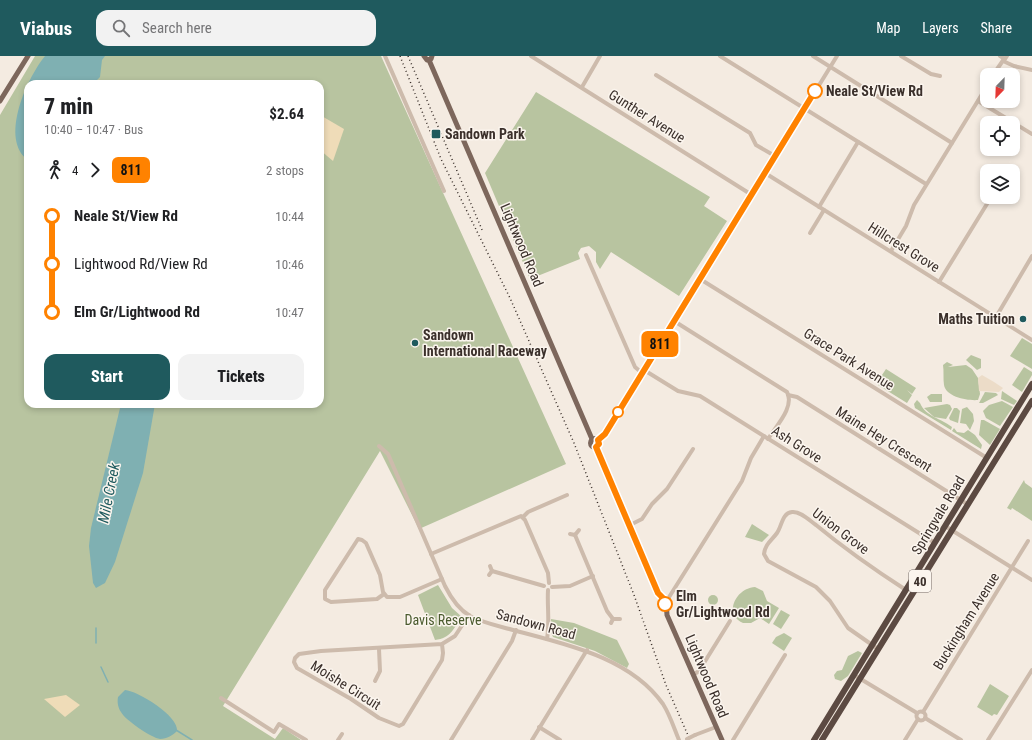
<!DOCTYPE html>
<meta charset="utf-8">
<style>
body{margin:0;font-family:"Roboto Condensed",sans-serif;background:#f2f2f2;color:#202124;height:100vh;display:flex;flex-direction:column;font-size:15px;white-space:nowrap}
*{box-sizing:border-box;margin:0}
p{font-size:13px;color:#757577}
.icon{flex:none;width:22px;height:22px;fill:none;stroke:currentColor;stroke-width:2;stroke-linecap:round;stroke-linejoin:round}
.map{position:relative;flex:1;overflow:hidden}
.drawer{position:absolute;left:24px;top:24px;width:300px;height:328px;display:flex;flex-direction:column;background:#fff;border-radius:12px;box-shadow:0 2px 6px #0003}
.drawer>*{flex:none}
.badge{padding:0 8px;border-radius:6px;font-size:14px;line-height:26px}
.needle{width:26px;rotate:203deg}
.controls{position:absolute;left:980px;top:12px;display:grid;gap:8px}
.controls a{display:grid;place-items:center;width:40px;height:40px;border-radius:8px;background:#fff;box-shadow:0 2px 6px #0003;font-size:20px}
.map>.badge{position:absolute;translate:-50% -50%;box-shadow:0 0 0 2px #fff}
.legs{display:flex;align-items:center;gap:6px;height:44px;padding:0 20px;font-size:13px}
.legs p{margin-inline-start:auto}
.summary{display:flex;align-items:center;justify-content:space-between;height:68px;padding:0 20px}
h1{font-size:22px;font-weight:800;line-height:30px}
.button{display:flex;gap:8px;margin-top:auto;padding:8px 20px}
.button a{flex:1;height:46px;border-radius:12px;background:#1f5a5e;color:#fff;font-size:16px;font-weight:800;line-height:46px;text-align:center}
.button a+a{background:#f2f2f2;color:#202124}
ul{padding:0 20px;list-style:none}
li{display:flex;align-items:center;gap:14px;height:48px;font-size:15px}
li i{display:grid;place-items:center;width:6px;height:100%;margin:0 5px;background:currentColor}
li i::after{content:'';width:10px;height:10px;margin:-5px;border:3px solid;border-radius:50%;background:#fff}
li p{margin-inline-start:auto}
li:first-child i{background:linear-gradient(#0000 50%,currentColor 0)}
li:last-child i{background:linear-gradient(currentColor 50%,#0000 0)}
header{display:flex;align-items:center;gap:24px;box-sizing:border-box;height:56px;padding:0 20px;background:#1f5a5e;color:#fff}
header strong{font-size:19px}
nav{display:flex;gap:22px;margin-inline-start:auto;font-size:14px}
.search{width:280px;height:36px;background:#f2f2f2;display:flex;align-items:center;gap:10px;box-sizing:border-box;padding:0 14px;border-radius:12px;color:#757577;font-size:15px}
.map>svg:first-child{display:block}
</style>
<header>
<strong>Viabus</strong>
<div class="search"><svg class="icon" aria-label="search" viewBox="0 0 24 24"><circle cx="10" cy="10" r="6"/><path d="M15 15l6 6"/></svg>Search here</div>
<nav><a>Map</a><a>Layers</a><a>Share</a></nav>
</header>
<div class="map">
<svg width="1032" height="684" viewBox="0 0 1032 684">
<rect width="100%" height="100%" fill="#f4ebe1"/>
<g fill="#b8c4a0" fill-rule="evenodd">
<path d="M35,0H381L566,408L419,473L380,395L223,650L275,683L283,672L301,684H0V59ZM28,28H320V348H28Z"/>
<polygon points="536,36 710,141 704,150 727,165 679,240 611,196 600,213 596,206 596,196 589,190 581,192 578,197 580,203 530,223 485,117"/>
<polygon points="1022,282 1032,288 1032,313 1010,300"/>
<polygon points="971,299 981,303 981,312 977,314 966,304"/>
<path d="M947,306L953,309L948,311L966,309L972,313L978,322L980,338L978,344C968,345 946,341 944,329C943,323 944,315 943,309Z"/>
<polygon points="1024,311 1032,316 1032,319 1022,336 1012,329"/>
<polygon points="886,313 916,332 912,338 907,334 912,339 907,347 878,329 878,325"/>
<polygon points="1002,335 1017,345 1014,349 1001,343"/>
<polygon points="985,336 996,337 998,339 983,347 979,347"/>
<polygon points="931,338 942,338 942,346 930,346 927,341"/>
<path d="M917,344L920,347C926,361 941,362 952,371L951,374L915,352L914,348Z"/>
<polygon points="1002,345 1013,351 1000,370 986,362 983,355 989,349"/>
<polygon points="947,348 950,349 952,353 946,363 934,361 924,352"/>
<polygon points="967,351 973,358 974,365 970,374 966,368 960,367 962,353"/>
<polygon points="954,352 957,352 960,355 958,367 950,364 949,362"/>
<polygon points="981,364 984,364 1000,373 990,389 979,379"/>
<polygon points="954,372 957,376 964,377 968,374 975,379 982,389 981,393 952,375"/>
<polygon points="1024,424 1025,427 1032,432 1032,465 1012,452 1011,454 1007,452"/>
<polygon points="752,468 769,479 762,486 745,481"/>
<path d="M438,529L452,552L462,561C453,573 451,582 435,584L418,539Z"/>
<path d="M755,531L763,535L767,545L779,552L769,568L760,562L751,567H743C723,558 736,532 755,531Z"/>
<circle cx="713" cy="544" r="5"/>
<polygon points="781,554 790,559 781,573 773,568"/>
<polygon points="551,563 574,567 617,584 629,608 627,612 595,595 553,581 550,575"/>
<polygon points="784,577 792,582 784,595 772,587 776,581"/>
<polygon points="858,595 862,597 848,620 841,625 835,623 834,619 837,615 842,614 848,600"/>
<polygon points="990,628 1009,640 997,659 994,658 992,660 977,651"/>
</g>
<g fill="#efdcb8">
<polygon points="320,59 344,73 333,105 320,94"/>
<polygon points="66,639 80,649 65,661 44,643"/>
</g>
<polygon fill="#ecdcc8" points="982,319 994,326 1003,332 999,336 979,335 978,322"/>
<g fill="#7fb0b2">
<path d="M45,0H105L102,4L100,21L93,28H28V104C0,84 25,25 45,0Z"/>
<polygon points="121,348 155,348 143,417 115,506 105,527 96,532 93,527 89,490 91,472"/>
<path d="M125,634C138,635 179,660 177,675C173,679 167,683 160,683C152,682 125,664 121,656C118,652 117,646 118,641Z"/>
</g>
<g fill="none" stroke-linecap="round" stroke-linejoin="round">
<g stroke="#7fb0b2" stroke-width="1.5">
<polyline points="96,572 96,587"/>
<polyline points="101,611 108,626"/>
<polyline points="176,674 192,684"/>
</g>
<g stroke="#cdbbac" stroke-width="4">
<polyline points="385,0 444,135"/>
<polyline points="531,0 752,139"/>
<polyline points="720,0 926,128"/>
<polyline points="813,0 952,87"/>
<polyline points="901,0 931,18 940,20"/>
<polyline points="1000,0 1005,3 1007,0"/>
<polyline points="1003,5 1014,10 1032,14"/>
<polyline points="656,19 750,77 756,89 775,100"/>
<polyline points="993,19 1004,3"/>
<polyline points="582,31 600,0"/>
<polyline points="978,45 1032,78"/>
<polyline points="765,117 1032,284"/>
<polyline points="819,151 858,86"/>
<polyline points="810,177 824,154"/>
<polyline points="891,195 906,170 914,149 987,30"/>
<polyline points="586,199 635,311 642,317"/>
<polyline points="700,223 987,402"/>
<polyline points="939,226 990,143"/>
<polyline points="996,261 1032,200"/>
<path d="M674,265L787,336C795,351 776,370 768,383"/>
<polyline points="644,314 678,335 700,340 935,487"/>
<polyline points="788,339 797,341 967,448"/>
<polyline points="598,384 605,378 837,0"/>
<path d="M379,390L388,398L445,530C451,542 458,553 470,560C483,567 499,570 513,574C565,588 630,601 663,648C670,659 674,672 679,684"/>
<polyline points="523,461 528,456 567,439"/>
<polyline points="628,470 642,463 652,448 667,433 693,393"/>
<polyline points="945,470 1032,524"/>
<polyline points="570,478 575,479 579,474"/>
<polyline points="575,479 607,555 613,563"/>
<polyline points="431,498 521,460 525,464 548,517 549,527"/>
<polyline points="492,515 544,530"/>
<polyline points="489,519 492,515 490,510"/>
<polyline points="552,531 570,530 593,520"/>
<polyline points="384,538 377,543 331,546 325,543 325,534 358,483 362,484 366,487 380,519 383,536 387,541 400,541 442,523"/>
<polyline points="666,546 742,425 751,402 764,380"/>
<polyline points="611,567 613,563 620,563"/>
<path d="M547,583C550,566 547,551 548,534"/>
<polyline points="442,588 443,597 442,604 403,668 399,670 379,662 351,643 297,612 294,606 295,602 299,598 321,595 442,588 455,580 469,559"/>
<path d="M878,593L848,572L830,545L816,531L768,505L764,498C765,488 772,484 777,477C782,470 782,457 792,456C801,455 810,465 816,469C845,493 875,514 906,534"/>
<polyline points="693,619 699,615 730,565"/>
<polyline points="854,619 917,657"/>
<polyline points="375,625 380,615 379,593"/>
<polyline points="221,642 274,676 279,668 306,684"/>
<circle cx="921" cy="660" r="4.5"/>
<polyline points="923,656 1028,485"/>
<polyline points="925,662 961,684"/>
<polyline points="539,671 560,684"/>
<polyline points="695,679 716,671"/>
<polyline points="338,684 342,678"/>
<polyline points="451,684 512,585 516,574"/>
<polyline points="532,684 587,594"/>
<polyline points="733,684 785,599"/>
<polyline points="905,684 918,663"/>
<polyline points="988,684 1032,614"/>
</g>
<g stroke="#7d675c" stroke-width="5">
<polyline points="424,0 427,4 431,3 432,0"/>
<polyline points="429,4 592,383"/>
<polyline points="0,45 28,0"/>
<circle cx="595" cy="387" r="4.5"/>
<polyline points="596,391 658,537 666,545 667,559 722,684"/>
</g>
<g stroke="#5c4a42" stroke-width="6">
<polyline points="814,684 1032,328"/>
<polyline points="822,684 1032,345"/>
</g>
<g stroke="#3b302b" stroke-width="1.5" stroke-dasharray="1 3" stroke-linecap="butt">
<polyline points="400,0 441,103 510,242 574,387 634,539 666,629 690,684"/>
<polyline points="408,0 483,176"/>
</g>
<polyline stroke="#cdbbac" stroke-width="4" points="687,683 695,679"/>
</g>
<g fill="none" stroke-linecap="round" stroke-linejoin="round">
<g stroke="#fff" stroke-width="9">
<polyline id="line-1" points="665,548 665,544 658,537 596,391 599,388 598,384 605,378 815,35"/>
</g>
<use href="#line-1" stroke="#ff8200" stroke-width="6"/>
</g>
<g fill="#fff" stroke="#ff8200" stroke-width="2">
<circle cx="815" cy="35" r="7"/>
<circle cx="618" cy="356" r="5"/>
<circle cx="665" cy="548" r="7"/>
</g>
<g fill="#1f5a5e" stroke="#fbf5ee" stroke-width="1.5">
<rect x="431" y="73" width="10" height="10" rx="2"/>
<circle cx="1023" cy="263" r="4"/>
<circle cx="415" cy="287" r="4"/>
</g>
<g text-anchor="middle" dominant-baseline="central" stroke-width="3" stroke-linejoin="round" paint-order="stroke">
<rect fill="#fbf5ee" stroke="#756b66" stroke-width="1" x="909" y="514" width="22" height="22" rx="3"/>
<g font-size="13" font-weight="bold" fill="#3b302b">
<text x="920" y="525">40</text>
</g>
<g font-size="14" font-weight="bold" fill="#3b302b" stroke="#fbf5ee" text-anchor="start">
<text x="826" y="35">Neale St/View Rd</text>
<text x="676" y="540">Elm<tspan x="676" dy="16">Gr/Lightwood Rd</tspan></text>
</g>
<g font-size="14" fill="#3b302b" stroke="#fbf5ee">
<text transform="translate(647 60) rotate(32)">Gunther Avenue</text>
<text transform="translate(522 189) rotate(67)">Lightwood Road</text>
<text transform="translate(904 191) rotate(32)">Hillcrest Grove</text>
<text transform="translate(849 303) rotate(32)">Grace Park Avenue</text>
<text transform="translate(884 383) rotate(32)">Maine Hey Crescent</text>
<text transform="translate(797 388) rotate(32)">Ash Grove</text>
<text transform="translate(938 459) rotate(-59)">Springvale Road</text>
<text transform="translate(841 475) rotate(37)">Union Grove</text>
<text transform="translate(966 565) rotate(-58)">Buckingham Avenue</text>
<text transform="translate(536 568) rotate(15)">Sandown Road</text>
<text transform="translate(707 620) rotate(67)">Lightwood Road</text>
<text transform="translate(346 629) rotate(32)">Moishe Circuit</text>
</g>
<g font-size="14" font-weight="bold" fill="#3b302b" stroke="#fbf5ee" text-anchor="start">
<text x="445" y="78">Sandown Park</text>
<text x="1015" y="263" text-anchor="end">Maths Tuition</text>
<text x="423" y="279">Sandown<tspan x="423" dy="16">International Raceway</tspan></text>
</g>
<g font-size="14" fill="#4a5a2e" stroke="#fbf5ee">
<text x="443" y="564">Davis Reserve</text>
</g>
<g font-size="15" font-style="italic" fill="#1f5a5e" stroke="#fbf5ee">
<text transform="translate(109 437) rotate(-79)">Mile Creek</text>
</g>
</g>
</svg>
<div class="controls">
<a><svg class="needle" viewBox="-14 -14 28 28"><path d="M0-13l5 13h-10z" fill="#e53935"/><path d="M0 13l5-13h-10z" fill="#757577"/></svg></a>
<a><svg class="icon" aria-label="locate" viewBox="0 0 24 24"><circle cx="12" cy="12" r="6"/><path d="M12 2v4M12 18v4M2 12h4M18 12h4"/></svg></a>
<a><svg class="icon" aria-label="layers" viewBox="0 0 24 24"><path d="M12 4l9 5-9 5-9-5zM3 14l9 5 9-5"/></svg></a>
</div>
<b class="badge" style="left:660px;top:288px;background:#ff8200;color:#111">811</b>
<section class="drawer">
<div class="summary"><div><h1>7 min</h1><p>10:40 – 10:47 · Bus</p></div><b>$2.64</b></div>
<div class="legs"><svg class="icon" aria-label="walk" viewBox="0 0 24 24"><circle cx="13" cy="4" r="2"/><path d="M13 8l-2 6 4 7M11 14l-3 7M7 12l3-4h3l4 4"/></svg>4<svg class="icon" aria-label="forward" viewBox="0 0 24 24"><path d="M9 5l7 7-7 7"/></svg><b class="badge" style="background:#ff8200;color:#111">811</b><p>2 stops</p></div>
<ul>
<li><i style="color:#ff8200"></i><b>Neale St/View Rd</b><p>10:44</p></li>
<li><i style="color:#ff8200"></i><span>Lightwood Rd/View Rd</span><p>10:46</p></li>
<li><i style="color:#ff8200"></i><b>Elm Gr/Lightwood Rd</b><p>10:47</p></li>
</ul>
<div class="button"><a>Start</a><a>Tickets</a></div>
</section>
</div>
